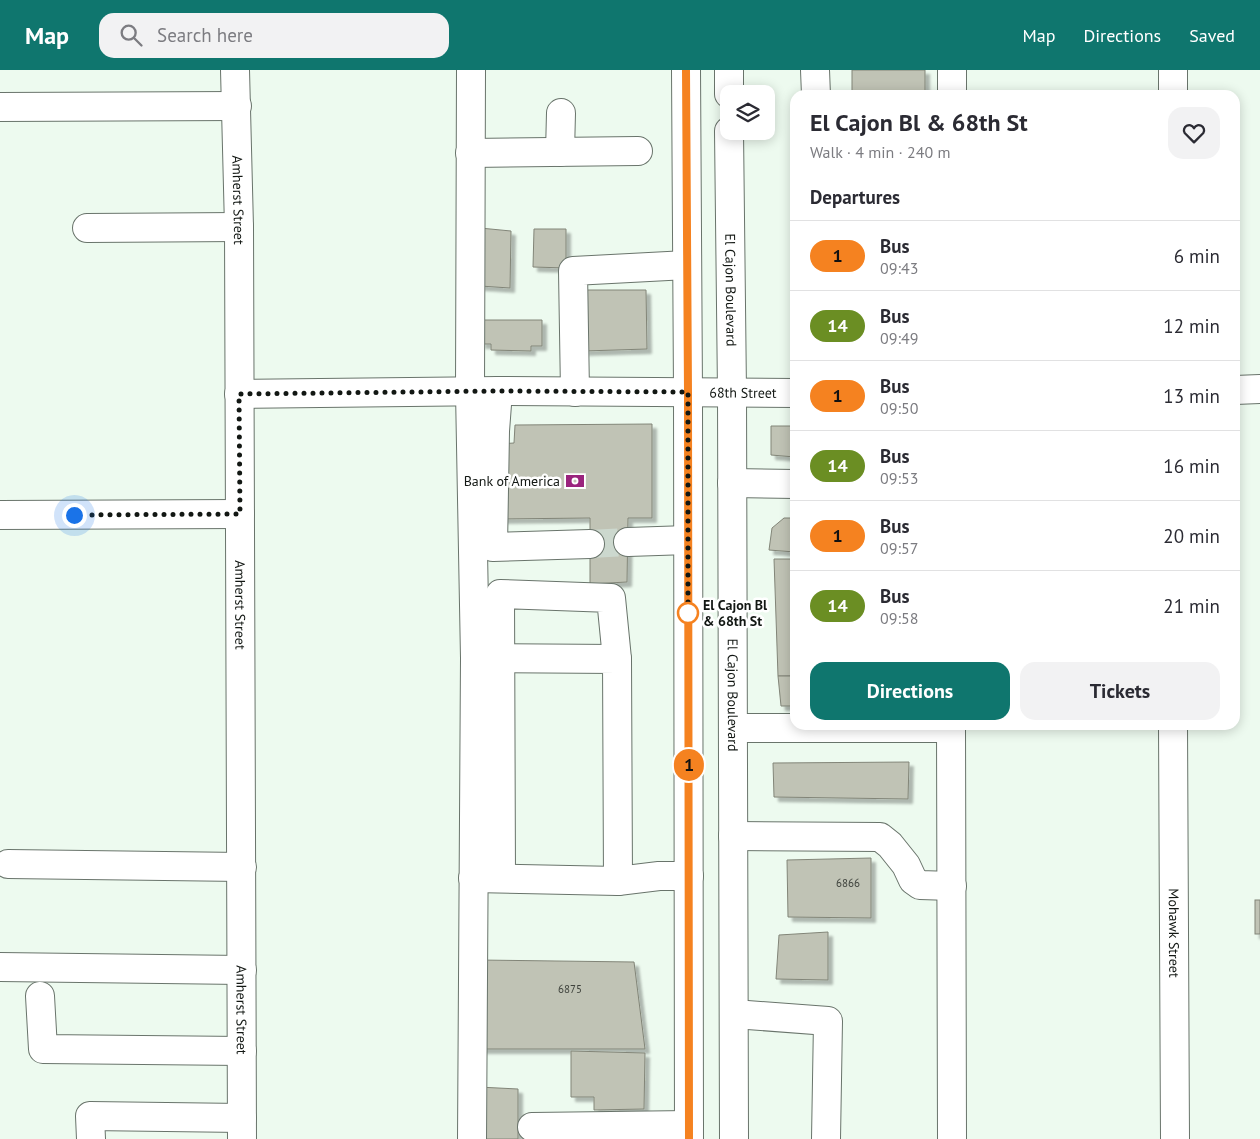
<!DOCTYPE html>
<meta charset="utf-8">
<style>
body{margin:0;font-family:"PT Sans",sans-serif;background:#f2f2f3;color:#2b2b33;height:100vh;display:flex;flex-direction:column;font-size:19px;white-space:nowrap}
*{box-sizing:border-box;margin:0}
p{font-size:16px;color:#7c7c81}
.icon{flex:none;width:28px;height:28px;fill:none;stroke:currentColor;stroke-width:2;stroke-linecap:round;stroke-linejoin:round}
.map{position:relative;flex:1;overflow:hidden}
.sheet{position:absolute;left:790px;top:20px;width:450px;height:640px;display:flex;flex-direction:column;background:#fff;border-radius:15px;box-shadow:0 2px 12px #0003}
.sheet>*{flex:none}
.badge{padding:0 10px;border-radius:16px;font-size:18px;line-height:32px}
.buttons{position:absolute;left:720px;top:15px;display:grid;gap:10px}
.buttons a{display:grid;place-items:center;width:55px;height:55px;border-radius:10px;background:#fff;box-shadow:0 2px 12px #0003;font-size:25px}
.you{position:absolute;width:25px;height:25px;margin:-12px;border:4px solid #fff;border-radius:50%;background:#1a73e8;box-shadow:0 0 0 8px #1a73e833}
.map>.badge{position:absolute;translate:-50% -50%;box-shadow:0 0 0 2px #fff}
h2{padding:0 20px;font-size:19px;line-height:45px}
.round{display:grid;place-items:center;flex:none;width:52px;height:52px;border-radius:15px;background:#f2f2f3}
.head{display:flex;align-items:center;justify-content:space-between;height:85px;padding:0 20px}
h1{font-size:24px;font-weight:700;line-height:38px}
.button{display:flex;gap:10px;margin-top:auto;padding:10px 20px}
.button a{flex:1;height:58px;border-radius:15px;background:#0f766e;color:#fff;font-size:20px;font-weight:700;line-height:58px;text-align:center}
.button a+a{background:#f2f2f3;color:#2b2b33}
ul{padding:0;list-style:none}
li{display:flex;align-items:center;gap:15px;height:70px;padding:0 20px;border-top:1px solid #e1e1e2}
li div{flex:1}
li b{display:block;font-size:19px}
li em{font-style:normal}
li .badge{min-width:55px;font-weight:700;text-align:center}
header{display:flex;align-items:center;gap:30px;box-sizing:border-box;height:70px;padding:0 25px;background:#0f766e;color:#fff}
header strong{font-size:24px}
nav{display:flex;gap:28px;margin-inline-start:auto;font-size:18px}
.search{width:350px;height:45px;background:#f2f2f3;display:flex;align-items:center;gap:12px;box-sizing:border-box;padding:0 18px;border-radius:15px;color:#7c7c81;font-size:19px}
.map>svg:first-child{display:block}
</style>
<header>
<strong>Map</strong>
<div class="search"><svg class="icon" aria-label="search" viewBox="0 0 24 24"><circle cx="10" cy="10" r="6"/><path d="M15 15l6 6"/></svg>Search here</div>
<nav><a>Map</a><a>Directions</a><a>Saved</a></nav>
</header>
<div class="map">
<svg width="1260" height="1069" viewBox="0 0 1260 1069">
<defs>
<filter id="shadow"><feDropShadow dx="4.5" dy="4.5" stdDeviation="1" flood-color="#0004"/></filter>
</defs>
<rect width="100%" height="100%" fill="#edfaef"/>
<g fill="#c0c3b5" stroke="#828578" filter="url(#shadow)">
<rect x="852" y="0" width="73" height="25"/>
<polygon points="480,158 511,161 510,218 480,216"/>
<polygon points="534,159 566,159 566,198 533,197"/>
<polygon points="585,220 646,220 647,279 584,281"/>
<polygon points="481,250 542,250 542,276 531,276 531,281 491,280 491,274 481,274"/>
<polygon points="652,354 652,448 628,448 627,512 590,514 590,448 499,449 497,374 514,373 515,355"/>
<polygon points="771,356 795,356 795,387 771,385"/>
<polygon points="784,448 795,448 795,482 769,480 772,458"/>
<polygon points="774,489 795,489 795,606 778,606"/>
<polygon points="778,606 795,606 795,636 781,636"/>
<polygon points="909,692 908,729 774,727 773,693"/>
<polygon points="871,788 871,848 788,847 787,790"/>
<rect x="1255" y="830" width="5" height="34"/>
<polygon points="828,862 828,910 776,909 779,865"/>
<polygon points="479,890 634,892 645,979 477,979"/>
<polygon points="571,981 645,983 644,1039 594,1040 594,1027 571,1027"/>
<polygon points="478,1017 518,1019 518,1069 478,1069"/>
</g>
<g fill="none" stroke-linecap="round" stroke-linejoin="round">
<polyline stroke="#ccd8ce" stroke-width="28" stroke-dasharray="28 14" stroke-linecap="butt" points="590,474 628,472"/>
<g stroke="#69746b" stroke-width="30">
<g id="minor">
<path id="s1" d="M235,0L239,157L242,1069"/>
<polyline points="471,0 470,322 475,588 472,1069"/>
<polyline points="815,0 816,25"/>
<polyline points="1173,0 1173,25"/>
<polyline points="952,25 952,0"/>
<polyline points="0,37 237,36"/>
<polyline points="560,82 561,43"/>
<polyline points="470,83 638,81"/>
<polyline points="87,158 239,157"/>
<polyline points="1235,320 1260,319"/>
<polyline points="498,321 495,361 493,477 590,474"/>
<polyline points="575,322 573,201 687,195"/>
<path id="s2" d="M239,324L498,321L795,323"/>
<polyline points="732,413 795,414"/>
<polyline points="0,445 240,444"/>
<polyline points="628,472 688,470"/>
<polyline points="951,655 952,1069"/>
<path id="s3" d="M1173,655L1175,1069"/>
<polyline points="733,658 951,658"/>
<polyline points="733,766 880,767 890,775 906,795 913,810 920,815 952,816"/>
<polyline points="8,794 242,797"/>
<polyline points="473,808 618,811 617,589 475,588"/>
<polyline points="501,808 500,524 611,528 617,589"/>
<polyline points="618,811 659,806 689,806"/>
<polyline points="0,897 242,900"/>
<polyline points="40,926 43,979 242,981"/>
<polyline points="734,944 828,951 826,1069"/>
<polyline points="532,1057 689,1055"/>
<polyline points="91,1069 90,1046 242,1048"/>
</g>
</g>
<g stroke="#69746b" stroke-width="30">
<g id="major">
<polyline points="686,0 688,322 689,1069"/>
<polyline points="729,0 729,24"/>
<path id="s4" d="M729,61L732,322L734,1069"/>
</g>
</g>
<use href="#minor" stroke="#fff" stroke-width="28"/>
<use href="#major" stroke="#fff" stroke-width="28"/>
</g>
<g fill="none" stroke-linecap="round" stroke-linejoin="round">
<g stroke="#fff" stroke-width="11">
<polyline id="line" points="686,0 688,322 689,1069"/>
</g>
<use href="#line" stroke="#f58220" stroke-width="8"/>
<polyline stroke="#121713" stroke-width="5" stroke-dasharray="0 9" points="74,445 240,444 239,324 498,321 688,322 688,549 688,543"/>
</g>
<defs>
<g id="bank-bare" transform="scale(1.5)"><path d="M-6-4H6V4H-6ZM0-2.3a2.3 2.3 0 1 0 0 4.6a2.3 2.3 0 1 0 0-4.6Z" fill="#9a237d" stroke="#fff" stroke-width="2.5" paint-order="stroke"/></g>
</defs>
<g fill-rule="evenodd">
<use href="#bank-bare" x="575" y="411"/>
</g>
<circle fill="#fff" stroke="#f58220" stroke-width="2.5" cx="688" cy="543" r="10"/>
<g text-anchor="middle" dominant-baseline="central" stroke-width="5" stroke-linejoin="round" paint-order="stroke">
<g font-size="11" fill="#3e423c">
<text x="848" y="813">6866</text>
<text x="570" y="919">6875</text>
</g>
<g font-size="14" fill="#121713" stroke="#fff">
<text stroke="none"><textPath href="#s1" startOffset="130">Amherst Street</textPath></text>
<text stroke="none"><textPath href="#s4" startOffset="159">El Cajon Boulevard</textPath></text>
<text stroke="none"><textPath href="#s2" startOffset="504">68th Street</textPath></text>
<text stroke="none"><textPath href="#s1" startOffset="535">Amherst Street</textPath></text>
<text stroke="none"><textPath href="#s4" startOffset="564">El Cajon Boulevard</textPath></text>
<text stroke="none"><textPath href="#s3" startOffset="208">Mohawk Street</textPath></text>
<text stroke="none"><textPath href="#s1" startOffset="940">Amherst Street</textPath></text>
</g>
<g font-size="14" fill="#121713" stroke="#fff" text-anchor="end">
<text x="560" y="411">Bank of America</text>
</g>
<g font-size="14" font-weight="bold" fill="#121713" stroke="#fff" text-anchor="start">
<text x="703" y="535">El Cajon Bl<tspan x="703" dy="16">&amp; 68th St</tspan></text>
</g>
</g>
</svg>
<div class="buttons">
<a><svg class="icon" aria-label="layers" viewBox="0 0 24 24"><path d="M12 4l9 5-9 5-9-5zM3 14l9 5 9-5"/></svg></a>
</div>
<div class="you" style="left:74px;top:445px"></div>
<b class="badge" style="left:689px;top:695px;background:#f58220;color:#111">1</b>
<section class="sheet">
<div class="head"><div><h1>El Cajon Bl &amp; 68th St</h1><p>Walk · 4 min · 240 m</p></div><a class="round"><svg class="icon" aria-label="heart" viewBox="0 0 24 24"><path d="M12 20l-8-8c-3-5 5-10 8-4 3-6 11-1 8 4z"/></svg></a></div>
<h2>Departures</h2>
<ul>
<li><span class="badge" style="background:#f58220;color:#111">1</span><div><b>Bus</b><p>09:43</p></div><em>6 min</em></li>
<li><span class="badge" style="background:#6b8e23;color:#fff">14</span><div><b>Bus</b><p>09:49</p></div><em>12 min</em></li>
<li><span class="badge" style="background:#f58220;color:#111">1</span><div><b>Bus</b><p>09:50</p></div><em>13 min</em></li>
<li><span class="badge" style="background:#6b8e23;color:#fff">14</span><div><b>Bus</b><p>09:53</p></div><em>16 min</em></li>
<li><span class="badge" style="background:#f58220;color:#111">1</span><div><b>Bus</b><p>09:57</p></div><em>20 min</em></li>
<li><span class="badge" style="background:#6b8e23;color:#fff">14</span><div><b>Bus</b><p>09:58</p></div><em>21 min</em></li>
</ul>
<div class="button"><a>Directions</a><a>Tickets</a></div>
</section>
</div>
